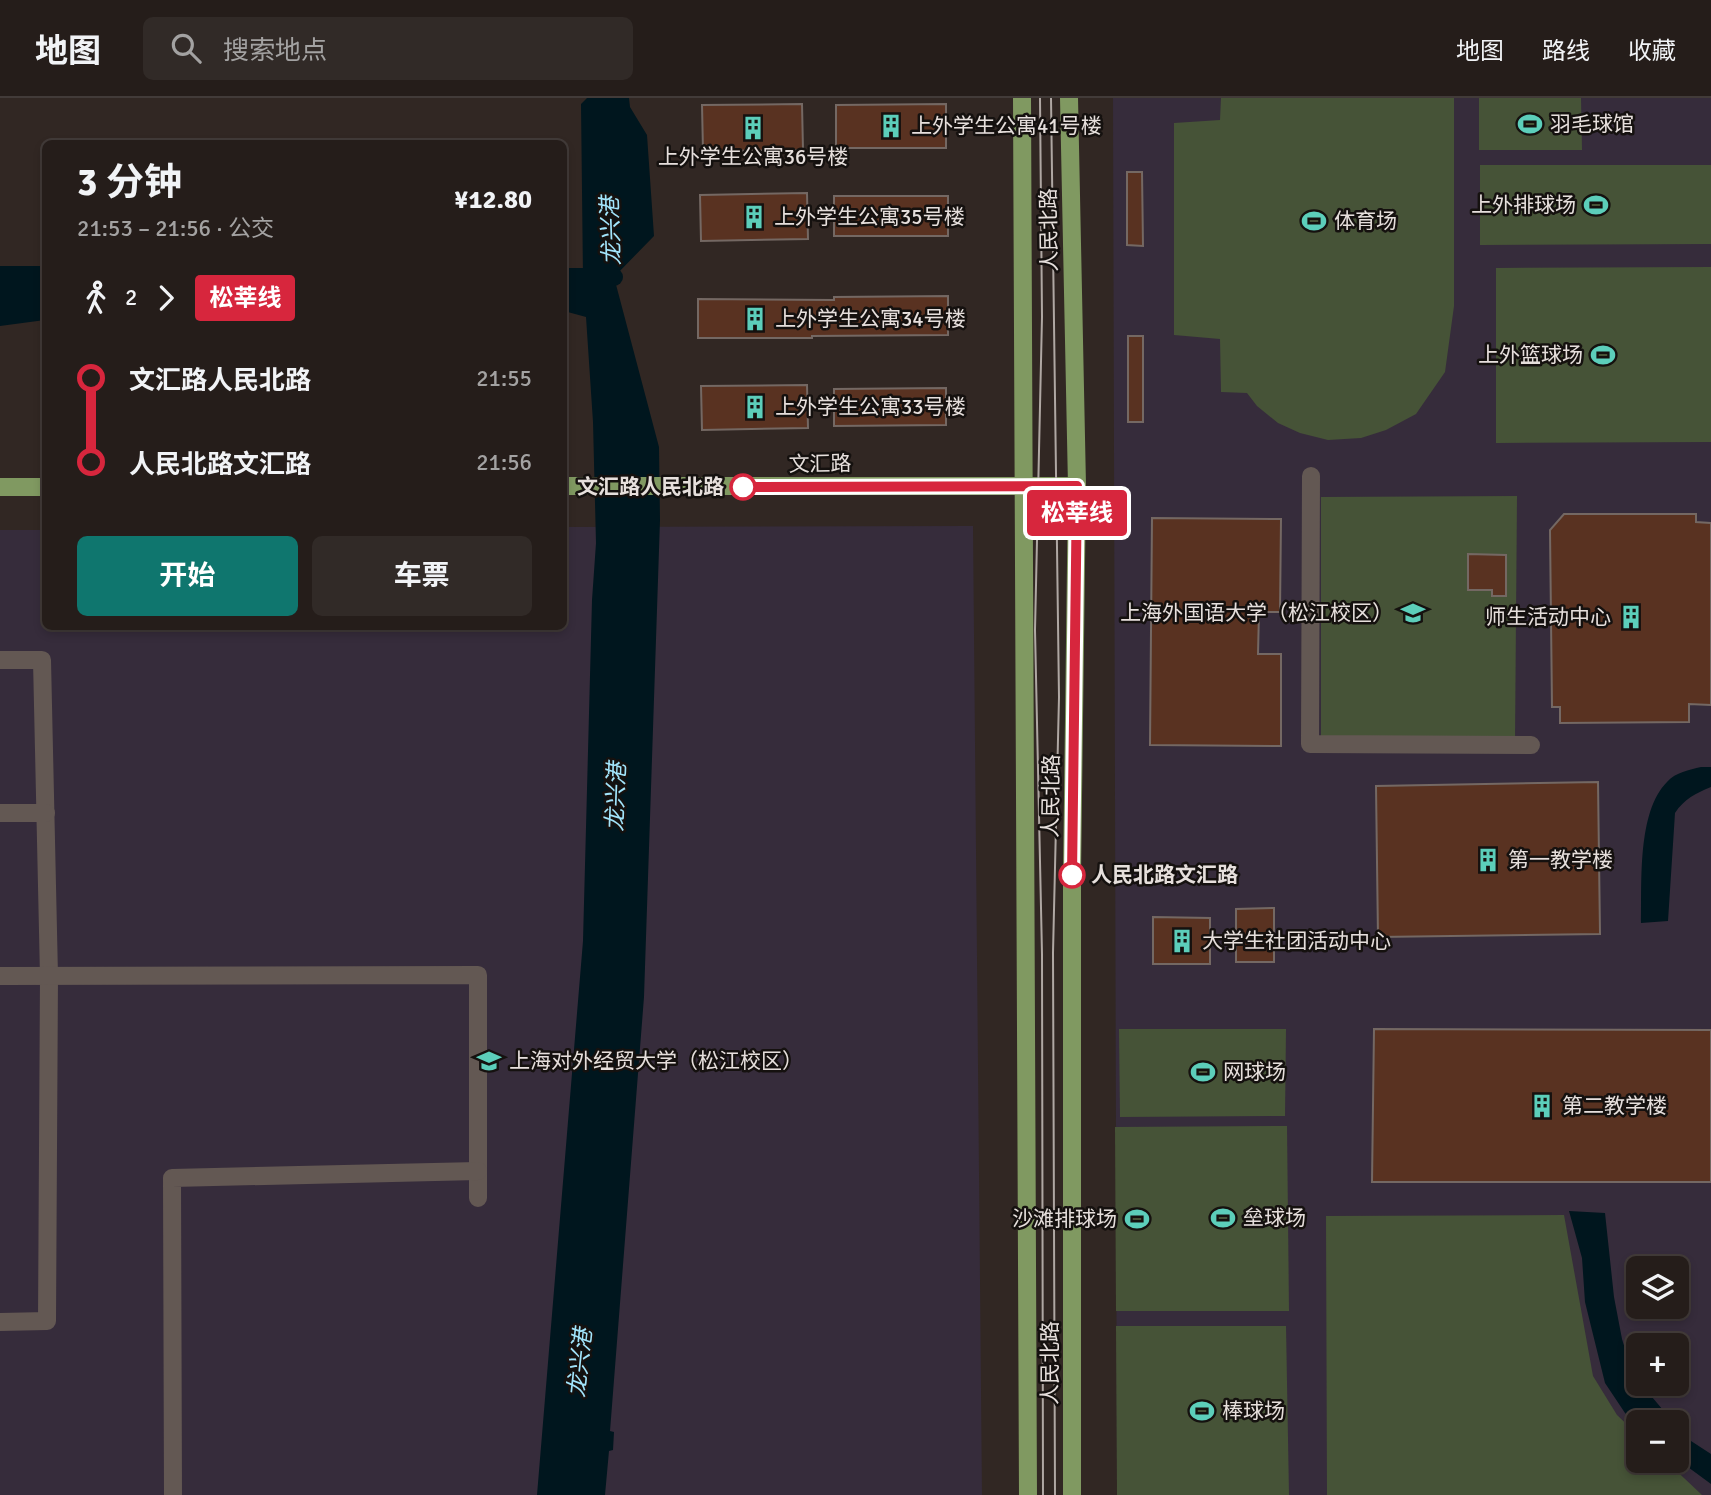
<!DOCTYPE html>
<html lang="zh">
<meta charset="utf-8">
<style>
body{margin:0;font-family:Signika,"Noto Sans SC",sans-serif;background:#312a27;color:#f1f3f6;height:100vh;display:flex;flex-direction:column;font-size:26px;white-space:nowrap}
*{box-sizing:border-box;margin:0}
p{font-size:23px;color:#a3a2a2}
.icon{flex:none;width:38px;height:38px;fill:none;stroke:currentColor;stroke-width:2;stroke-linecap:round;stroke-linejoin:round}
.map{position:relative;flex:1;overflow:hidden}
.details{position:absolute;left:42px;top:42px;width:525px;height:490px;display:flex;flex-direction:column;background:#251d1a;border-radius:10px;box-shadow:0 4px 10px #0003,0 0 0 2px #423b39}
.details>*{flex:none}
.badge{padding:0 14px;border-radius:5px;font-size:24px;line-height:46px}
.buttons{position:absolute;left:1626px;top:1158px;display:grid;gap:14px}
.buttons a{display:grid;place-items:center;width:63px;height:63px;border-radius:10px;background:#251d1a;box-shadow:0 4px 10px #0003,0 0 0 2px #423b39;font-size:35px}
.map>.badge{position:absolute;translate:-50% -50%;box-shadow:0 0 0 4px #fff}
.legs{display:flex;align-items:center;gap:10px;height:77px;padding:0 35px;font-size:23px}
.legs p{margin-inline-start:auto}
.headline{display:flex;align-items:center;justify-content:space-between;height:119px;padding:0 35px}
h1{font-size:38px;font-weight:700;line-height:52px}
.primary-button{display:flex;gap:14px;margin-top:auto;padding:14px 35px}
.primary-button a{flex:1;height:80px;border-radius:10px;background:#0f766e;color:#fff;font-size:28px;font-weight:700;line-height:80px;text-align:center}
.primary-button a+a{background:#312a27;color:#f1f3f6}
ul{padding:0 35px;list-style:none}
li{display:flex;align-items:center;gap:24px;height:84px;font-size:26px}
li i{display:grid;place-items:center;width:10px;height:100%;margin:0 9px;background:currentColor}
li i::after{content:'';width:18px;height:18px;margin:-9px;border:5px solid;border-radius:50%;background:#251d1a}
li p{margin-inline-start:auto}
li:first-child i{background:linear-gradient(#0000 50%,currentColor 0)}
li:last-child i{background:linear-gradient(currentColor 50%,#0000 0)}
header{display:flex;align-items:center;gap:42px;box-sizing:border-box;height:98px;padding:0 35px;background:#251d1a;border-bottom:2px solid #423b39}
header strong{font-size:33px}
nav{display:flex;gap:38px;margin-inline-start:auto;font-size:24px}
.search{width:490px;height:63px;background:#312a27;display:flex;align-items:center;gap:18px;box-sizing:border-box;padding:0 24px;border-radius:10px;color:#a3a2a2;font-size:26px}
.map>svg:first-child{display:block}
</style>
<header>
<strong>地图</strong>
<div class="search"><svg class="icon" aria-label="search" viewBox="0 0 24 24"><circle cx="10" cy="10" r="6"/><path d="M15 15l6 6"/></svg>搜索地点</div>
<nav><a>地图</a><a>路线</a><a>收藏</a></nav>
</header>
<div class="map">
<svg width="1711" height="1397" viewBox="0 0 1711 1397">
<rect width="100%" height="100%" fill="#312723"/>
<g fill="#362c3b" fill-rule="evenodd">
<path d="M1113,0H1711V1397H1117ZM1638,1171H1676V1209H1638ZM1638,1248H1676V1286H1638ZM1638,1325H1676V1363H1638Z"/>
<polygon points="973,428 982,1397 0,1397 0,432 45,432 46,528 564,528 564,429"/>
</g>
<g fill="#465337">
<polygon points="1221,0 1454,0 1454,208 1445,274 1416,316 1386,332 1361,340 1328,342 1300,335 1278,325 1257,308 1247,295 1221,294 1220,241 1174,237 1174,25 1220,22"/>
<polygon points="1479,0 1581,0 1582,52 1479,52"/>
<polygon points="1480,67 1711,67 1711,146 1480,147"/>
<polygon points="1711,169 1711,344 1496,345 1496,170"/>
<polygon points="1517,398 1515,643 1321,642 1321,399"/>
<polygon points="1119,931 1286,931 1285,1018 1120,1019"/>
<polygon points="1287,1028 1289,1213 1116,1213 1115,1029"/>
<polygon points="1564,1117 1593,1278 1617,1317 1638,1337 1638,1363 1666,1363 1702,1397 1327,1397 1326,1118"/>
<polygon points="1116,1228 1286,1228 1289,1397 1117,1397"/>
</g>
<g fill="#00161e">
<polygon points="587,0 629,0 630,9 647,37 654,138 614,179 659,349 660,422 644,899 610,1333 614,1334 613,1352 609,1353 605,1397 537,1397 583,843 592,502 596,445 593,324 586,219 564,213 564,179 583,179 581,6"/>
<polygon points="0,181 45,181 45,222 0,228"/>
<path d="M1701,669H1711V689C1696,695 1684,701 1675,715L1668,823L1641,825C1642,785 1637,714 1667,684C1676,674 1689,672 1701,669Z"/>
<polygon points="1569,1113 1605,1115 1614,1199 1622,1241 1630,1267 1638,1281 1638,1286 1641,1286 1674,1325 1638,1325 1638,1330 1631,1324 1605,1285 1585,1204 1582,1160"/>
<polygon points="1676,1327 1691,1343 1711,1356 1711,1386 1677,1361"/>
</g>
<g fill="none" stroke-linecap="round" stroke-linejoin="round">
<g stroke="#00161e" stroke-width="18">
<polyline points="0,177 46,177"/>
<polyline points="564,179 614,179"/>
</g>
</g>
<g fill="#593221" stroke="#746863" stroke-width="2">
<polygon points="802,6 803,52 703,53 702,7"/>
<polygon points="946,6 946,50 836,50 836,7"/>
<polygon points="1127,74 1142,74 1143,148 1127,147"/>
<polygon points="807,95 808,141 701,143 700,97"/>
<rect x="834" y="98" width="114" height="40"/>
<polygon points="948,198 948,237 812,238 812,240 698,240 698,201 834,202 834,199"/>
<rect x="1128" y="238" width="15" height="86"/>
<polygon points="807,287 808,330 702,332 701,288"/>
<polygon points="946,290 946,327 834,328 834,291"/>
<polygon points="1564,416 1696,416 1696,424 1711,425 1711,607 1689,606 1689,624 1560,625 1560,609 1552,609 1550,432"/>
<polygon points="1152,420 1281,421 1280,514 1259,514 1258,556 1281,556 1281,648 1150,647"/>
<polygon points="1468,456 1506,457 1506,498 1492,498 1492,492 1468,492"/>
<polygon points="1598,684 1600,836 1378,839 1376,688"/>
<polygon points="1274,810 1274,864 1236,864 1236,811"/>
<polygon points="1153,819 1210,820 1210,866 1153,866"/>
<polygon points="1374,931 1711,932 1711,1084 1372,1084"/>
</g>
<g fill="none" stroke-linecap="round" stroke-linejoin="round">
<g stroke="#635853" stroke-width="18">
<polyline points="1311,378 1310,646 1531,647"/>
<polyline points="0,562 42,562 49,878 47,1223 0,1224"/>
<polyline points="0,715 46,715"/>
<polyline points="0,878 478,877 478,1100"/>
<polyline points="173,1397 172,1080 478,1073"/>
</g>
<g stroke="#809961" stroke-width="18">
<polyline points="1022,0 1028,1397"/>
<polyline points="1069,0 1077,388 1072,777 1072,1397"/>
<polyline points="564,388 1077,388"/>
<polyline points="0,389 46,389"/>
</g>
<g stroke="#afa7a3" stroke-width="2">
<polyline points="1040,0 1042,219 1035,532 1042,856 1043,1397"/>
<polyline points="1051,0 1059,599 1053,855 1055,1397"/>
</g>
</g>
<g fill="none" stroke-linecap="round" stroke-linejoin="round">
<g stroke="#fff" stroke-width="16">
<polyline id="line-1" points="743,389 1077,388 1072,777"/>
</g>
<use href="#line-1" stroke="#d7263d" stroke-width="10"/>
</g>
<defs>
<g id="stadium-bare" transform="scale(1.89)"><path d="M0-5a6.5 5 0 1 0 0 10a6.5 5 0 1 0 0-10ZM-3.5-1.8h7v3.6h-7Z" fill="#5cceba" stroke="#15110f" stroke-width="2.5" paint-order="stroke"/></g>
<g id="building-bare" transform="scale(1.89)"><path d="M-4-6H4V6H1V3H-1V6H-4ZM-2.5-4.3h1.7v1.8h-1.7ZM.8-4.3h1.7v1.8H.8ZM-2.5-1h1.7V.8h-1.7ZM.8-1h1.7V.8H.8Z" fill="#5cceba" stroke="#15110f" stroke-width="2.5" paint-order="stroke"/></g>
<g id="university-bare" transform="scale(1.89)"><path d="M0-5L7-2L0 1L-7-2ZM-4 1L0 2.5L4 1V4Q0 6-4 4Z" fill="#5cceba" stroke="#15110f" stroke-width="2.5" paint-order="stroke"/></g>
</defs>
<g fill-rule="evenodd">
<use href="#stadium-bare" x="1530" y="26"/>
<use href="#building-bare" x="891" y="28"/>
<use href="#building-bare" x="753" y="30"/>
<use href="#stadium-bare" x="1596" y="107"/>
<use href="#building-bare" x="754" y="119"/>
<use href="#stadium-bare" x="1314" y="123"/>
<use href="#building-bare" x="755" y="221"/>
<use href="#stadium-bare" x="1603" y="257"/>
<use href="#building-bare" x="755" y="309"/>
<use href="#university-bare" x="1413" y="515"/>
<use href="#building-bare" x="1631" y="519"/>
<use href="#building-bare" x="1488" y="762"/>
<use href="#building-bare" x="1182" y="843"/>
<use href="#university-bare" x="489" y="963"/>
<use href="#stadium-bare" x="1203" y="974"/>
<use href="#building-bare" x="1542" y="1008"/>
<use href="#stadium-bare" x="1223" y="1120"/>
<use href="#stadium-bare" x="1137" y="1121"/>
<use href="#stadium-bare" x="1202" y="1313"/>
</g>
<g fill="#fff" stroke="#d7263d" stroke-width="3.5">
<circle cx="743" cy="389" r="12"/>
<circle cx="1072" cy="777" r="12"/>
</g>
<g text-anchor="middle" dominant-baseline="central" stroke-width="5" stroke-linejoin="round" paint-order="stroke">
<g font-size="21" fill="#e6dfdc" stroke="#15110f" text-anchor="start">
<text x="1550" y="26">羽毛球馆</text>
<text x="911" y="28">上外学生公寓41号楼</text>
<text x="753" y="59" text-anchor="middle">上外学生公寓36号楼</text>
<text x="1576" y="107" text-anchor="end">上外排球场</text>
<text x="774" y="119">上外学生公寓35号楼</text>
<text x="1334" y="123">体育场</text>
<text x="775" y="221">上外学生公寓34号楼</text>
<text x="1583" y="257" text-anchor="end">上外篮球场</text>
<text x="775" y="309">上外学生公寓33号楼</text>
<text x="1393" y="515" text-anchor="end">上海外国语大学（松江校区）</text>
<text x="1611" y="519" text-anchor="end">师生活动中心</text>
<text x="1508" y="762">第一教学楼</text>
<text x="1202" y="843">大学生社团活动中心</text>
<text x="509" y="963">上海对外经贸大学（松江校区）</text>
<text x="1223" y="974">网球场</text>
<text x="1562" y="1008">第二教学楼</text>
<text x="1243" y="1120">垒球场</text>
<text x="1117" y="1121" text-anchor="end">沙滩排球场</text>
<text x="1222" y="1313">棒球场</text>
</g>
<g font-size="21" fill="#e6dfdc" stroke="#15110f">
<text transform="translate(1049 132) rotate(-91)">人民北路</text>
<text transform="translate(820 366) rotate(-1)">文汇路</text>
<text transform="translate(1051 698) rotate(-89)">人民北路</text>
<text transform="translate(1050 1265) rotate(-90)">人民北路</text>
</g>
<g font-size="21" font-weight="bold" fill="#e6dfdc" stroke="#15110f" text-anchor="end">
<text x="724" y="389">文汇路人民北路</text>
<text x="1091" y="777" text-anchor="start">人民北路文汇路</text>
</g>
<g font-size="23" font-style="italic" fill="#a2e5fc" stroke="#15110f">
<text transform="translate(611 133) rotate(-92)">龙兴港</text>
<text transform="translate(616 699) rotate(-88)">龙兴港</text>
<text transform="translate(580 1265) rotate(-84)">龙兴港</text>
</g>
</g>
</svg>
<div class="buttons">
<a><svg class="icon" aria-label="layers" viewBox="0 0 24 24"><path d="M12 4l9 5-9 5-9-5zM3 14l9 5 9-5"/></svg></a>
<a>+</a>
<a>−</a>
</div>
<b class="badge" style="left:1077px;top:415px;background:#d7263d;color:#fff">松莘线</b>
<section class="details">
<div class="headline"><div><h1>3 分钟</h1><p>21:53 – 21:56 · 公交</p></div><b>¥12.80</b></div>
<div class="legs"><svg class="icon" aria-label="walk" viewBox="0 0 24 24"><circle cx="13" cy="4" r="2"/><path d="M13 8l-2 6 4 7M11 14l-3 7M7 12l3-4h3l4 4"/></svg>2<svg class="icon" aria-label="forward" viewBox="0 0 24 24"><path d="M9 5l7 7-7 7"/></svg><b class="badge" style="background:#d7263d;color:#fff">松莘线</b></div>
<ul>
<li><i style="color:#d7263d"></i><b>文汇路人民北路</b><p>21:55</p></li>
<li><i style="color:#d7263d"></i><b>人民北路文汇路</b><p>21:56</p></li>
</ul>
<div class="primary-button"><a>开始</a><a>车票</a></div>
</section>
</div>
